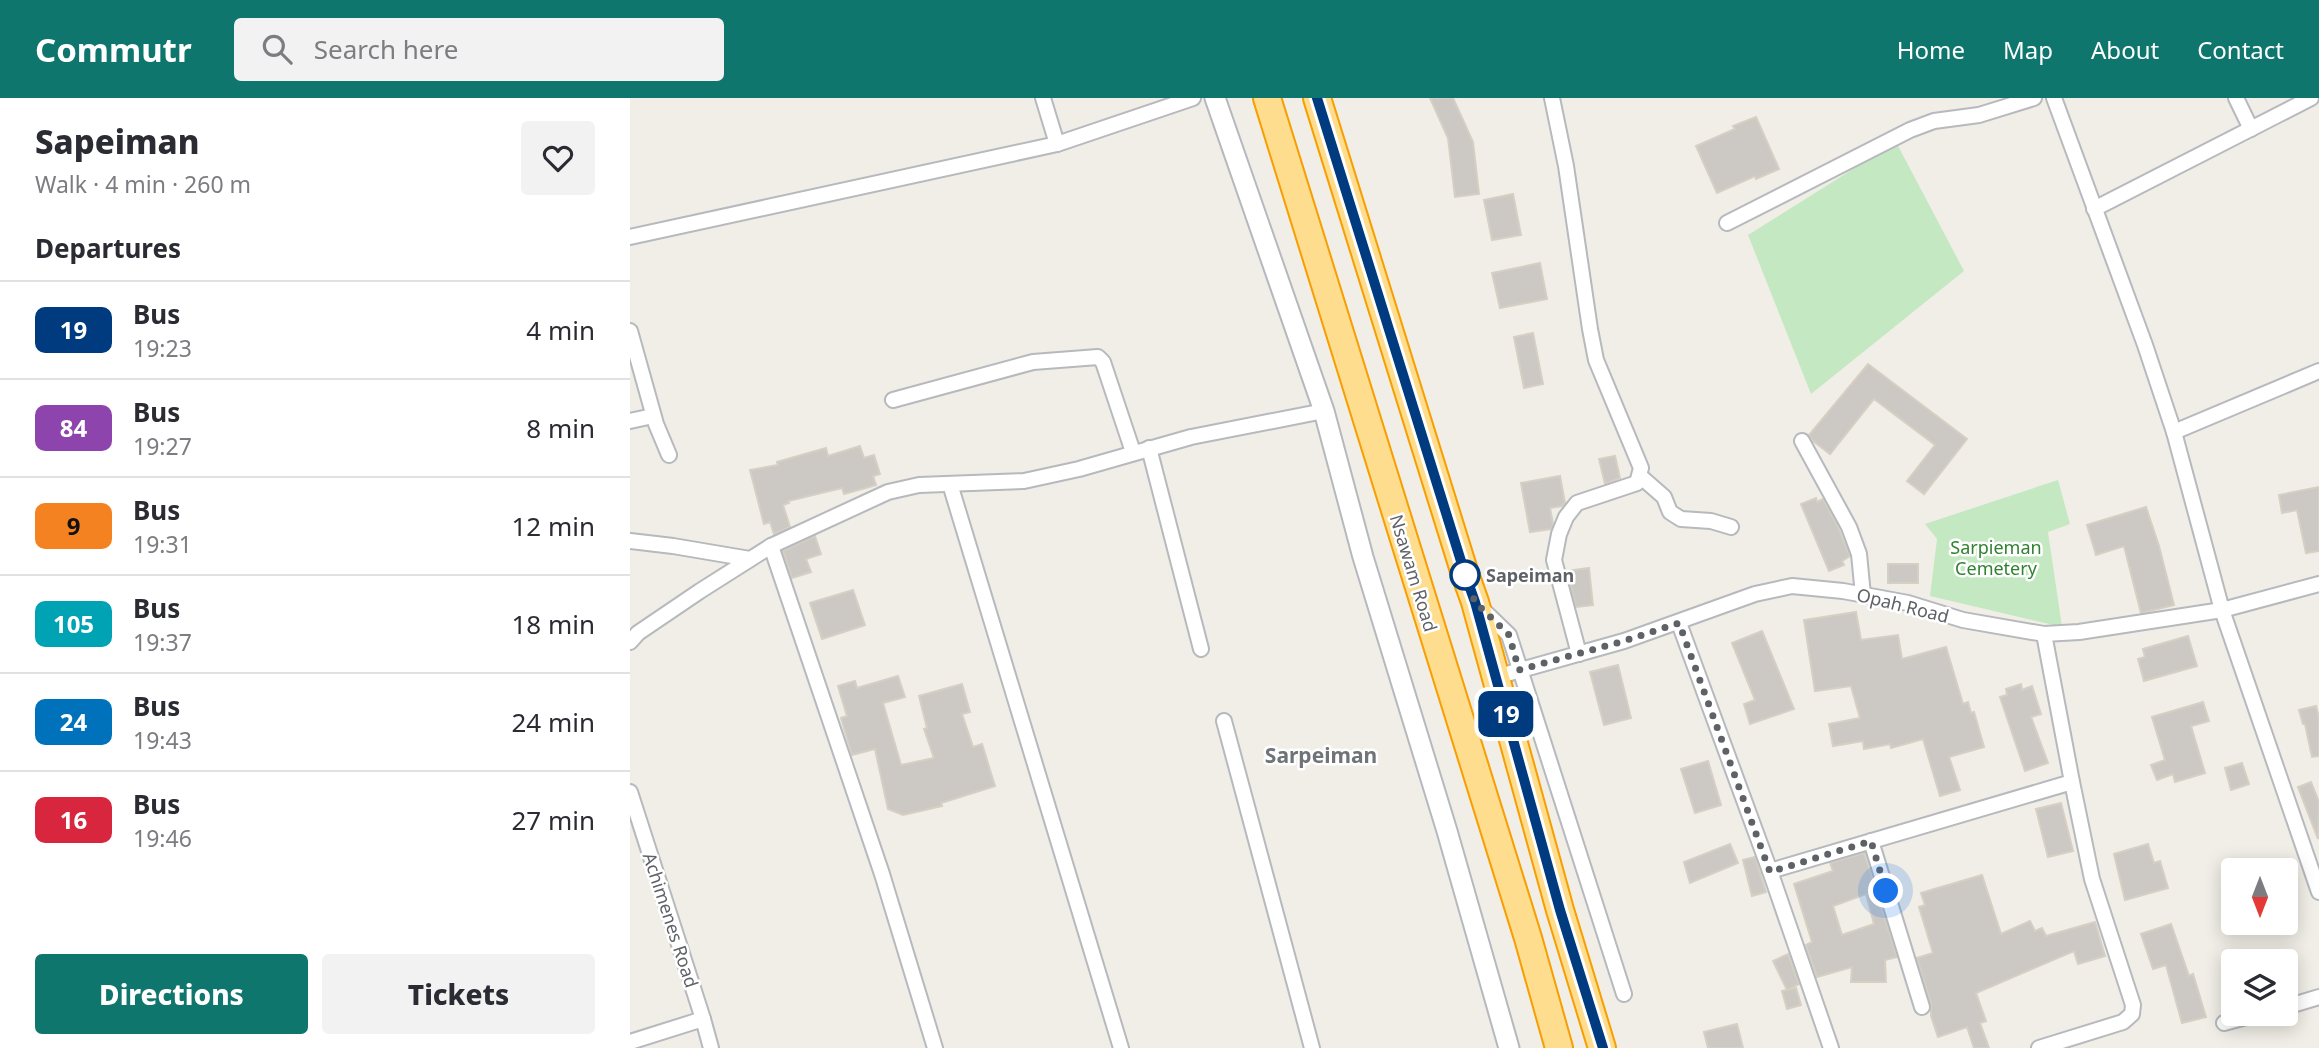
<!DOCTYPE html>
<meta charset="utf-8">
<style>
body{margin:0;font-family:"Noto Sans",sans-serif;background:#f2f2f3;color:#2b2b33;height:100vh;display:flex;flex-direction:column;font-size:26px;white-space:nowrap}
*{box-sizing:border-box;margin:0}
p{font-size:23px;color:#7c7c81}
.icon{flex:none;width:38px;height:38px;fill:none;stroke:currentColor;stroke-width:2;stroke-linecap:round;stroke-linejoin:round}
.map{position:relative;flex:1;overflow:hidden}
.details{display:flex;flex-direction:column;background:#fff;width:630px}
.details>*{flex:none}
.badge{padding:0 14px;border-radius:10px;font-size:24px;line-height:46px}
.needle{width:46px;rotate:180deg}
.fabs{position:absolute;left:1591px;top:760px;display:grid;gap:14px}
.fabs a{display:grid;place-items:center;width:77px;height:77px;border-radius:7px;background:#fff;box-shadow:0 4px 18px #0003;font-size:35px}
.you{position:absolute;width:35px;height:35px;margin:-18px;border:5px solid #fff;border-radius:50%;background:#1a73e8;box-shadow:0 0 0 10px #1a73e833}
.map>.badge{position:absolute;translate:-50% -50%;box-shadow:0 0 0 4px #fff}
h2{padding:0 35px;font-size:26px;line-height:63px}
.round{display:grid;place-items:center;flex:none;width:74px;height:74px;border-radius:7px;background:#f2f2f3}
.head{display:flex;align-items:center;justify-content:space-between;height:119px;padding:0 35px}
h1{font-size:33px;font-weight:800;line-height:52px}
.primary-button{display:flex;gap:14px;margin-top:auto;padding:14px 35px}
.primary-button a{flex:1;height:80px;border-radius:7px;background:#0f766e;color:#fff;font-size:28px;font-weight:800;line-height:80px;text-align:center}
.primary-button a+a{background:#f2f2f3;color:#2b2b33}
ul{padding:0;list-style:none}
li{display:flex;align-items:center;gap:21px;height:98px;padding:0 35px;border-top:2px solid #e1e1e2}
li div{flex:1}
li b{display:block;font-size:26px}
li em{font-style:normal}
li .badge{min-width:77px;font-weight:700;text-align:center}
header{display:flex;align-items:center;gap:42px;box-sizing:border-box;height:98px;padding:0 35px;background:#0f766e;color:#fff}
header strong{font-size:33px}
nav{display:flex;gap:38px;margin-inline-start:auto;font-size:24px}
.search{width:490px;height:63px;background:#f2f2f3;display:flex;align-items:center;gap:18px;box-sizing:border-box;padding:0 24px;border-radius:7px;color:#7c7c81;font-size:26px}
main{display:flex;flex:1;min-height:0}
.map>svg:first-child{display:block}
</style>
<header>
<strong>Commutr</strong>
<div class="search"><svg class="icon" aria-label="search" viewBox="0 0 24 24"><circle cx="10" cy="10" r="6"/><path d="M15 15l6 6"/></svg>Search here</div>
<nav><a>Home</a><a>Map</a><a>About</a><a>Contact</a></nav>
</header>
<main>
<section class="details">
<div class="head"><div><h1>Sapeiman</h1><p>Walk · 4 min · 260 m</p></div><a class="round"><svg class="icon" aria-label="heart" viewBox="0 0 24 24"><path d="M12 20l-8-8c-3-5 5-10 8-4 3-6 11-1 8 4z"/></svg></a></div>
<h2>Departures</h2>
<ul>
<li><span class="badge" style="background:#003b80;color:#fff">19</span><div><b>Bus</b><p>19:23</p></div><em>4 min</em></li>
<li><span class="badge" style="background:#8e44ad;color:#fff">84</span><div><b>Bus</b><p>19:27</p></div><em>8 min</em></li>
<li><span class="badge" style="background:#f58220;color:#111">9</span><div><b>Bus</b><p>19:31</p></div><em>12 min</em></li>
<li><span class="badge" style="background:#00a3b4;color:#fff">105</span><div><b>Bus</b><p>19:37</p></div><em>18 min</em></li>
<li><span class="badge" style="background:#0072bc;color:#fff">24</span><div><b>Bus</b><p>19:43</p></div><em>24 min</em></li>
<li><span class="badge" style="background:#d7263d;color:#fff">16</span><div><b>Bus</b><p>19:46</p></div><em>27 min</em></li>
</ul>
<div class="primary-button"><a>Directions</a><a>Tickets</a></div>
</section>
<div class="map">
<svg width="1689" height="950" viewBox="0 0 1689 950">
<rect width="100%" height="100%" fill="#f0eee6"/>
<g fill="#c4e9c2">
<polygon points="1266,44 1334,173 1181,296 1118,137"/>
<polygon points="1428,382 1440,426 1418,434 1432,529 1300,498 1307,441 1295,426"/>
</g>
<g fill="#ccc8c3" stroke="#d6cfc4" stroke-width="2" fill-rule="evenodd">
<polygon points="800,0 823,0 843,44 849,96 825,99 818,40"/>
<polygon points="1126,19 1149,71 1126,81 1125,78 1087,95 1066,48 1105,31 1103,28"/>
<polygon points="883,96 891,137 862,142 854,102"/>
<polygon points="910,165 917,201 870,210 862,175"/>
<polygon points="903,235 913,286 894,290 884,239"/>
<polygon points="1238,266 1337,341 1294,396 1277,383 1305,347 1244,301 1200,356 1183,343 1179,337"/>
<polygon points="230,348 234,360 244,357 250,376 243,378 246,387 214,396 212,390 158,403 159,405 153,407 160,429 144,436 140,424 134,426 120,372 148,367 147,364 196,350 198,358"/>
<polygon points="985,358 990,380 975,386 969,361"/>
<polygon points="930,378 935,405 932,408 920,410 923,426 921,431 900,434 891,385"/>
<polygon points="1689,389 1689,453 1676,455 1667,412 1652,415 1649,397"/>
<polygon points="1186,400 1187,404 1193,401 1207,427 1220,458 1212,463 1214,467 1199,473 1171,406"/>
<polygon points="1516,409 1529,448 1544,507 1511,515 1494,448 1466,457 1457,427"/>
<polygon points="185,438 191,456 176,461 181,474 162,480 153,453"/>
<rect x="1258" y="466" width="30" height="19"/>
<polygon points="959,470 963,507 946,509 937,473"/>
<polygon points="223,492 235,527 192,541 180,505"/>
<polygon points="1226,514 1231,542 1268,537 1272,561 1316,549 1333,606 1338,604 1341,615 1344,614 1354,649 1319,659 1330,692 1310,698 1293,641 1261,650 1260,646 1234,651 1233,643 1203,648 1199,626 1230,620 1221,588 1185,593 1174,522"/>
<polygon points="1132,533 1164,611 1120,626 1114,606 1125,602 1102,545"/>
<polygon points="1558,538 1567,568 1514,583 1508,561 1515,559 1513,551"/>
<polygon points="988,567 1001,620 974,627 960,574"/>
<polygon points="268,578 275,599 253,605 271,667 304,660 294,631 297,630 289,598 332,586 340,614 332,616 343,649 352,646 365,688 311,705 312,708 273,717 258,711 245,651 222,657 211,620 217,618 208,588 225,583 227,590"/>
<polygon points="1391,586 1392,592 1402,588 1411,616 1401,619 1418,665 1395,673 1370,599 1377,597 1376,591"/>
<polygon points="1573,604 1579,623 1561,628 1575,675 1545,684 1543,676 1527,682 1521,667 1535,662 1522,619"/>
<polygon points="1686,608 1689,619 1689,658 1682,659 1675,626 1673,626 1669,612"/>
<polygon points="1078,663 1091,707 1065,715 1051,671"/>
<polygon points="1612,665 1619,686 1601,692 1595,670"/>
<polygon points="1681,684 1689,704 1688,741 1668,689"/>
<polygon points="1431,705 1443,753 1418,759 1406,711"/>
<polygon points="1100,746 1108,765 1060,785 1054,764"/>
<polygon points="1518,746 1524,765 1530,763 1538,790 1495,802 1484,756"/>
<path d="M1234,755L1267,859L1255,862L1256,884H1221L1222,869L1187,879L1176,847L1182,844L1164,786L1203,773L1200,765ZM1236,796L1244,826L1212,837L1203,808Z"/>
<polygon points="1125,759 1136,794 1122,798 1113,762"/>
<polygon points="1352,777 1371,836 1400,823 1405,833 1412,830 1416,838 1465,824 1475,858 1448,866 1444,853 1346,895 1356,923 1350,925 1359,950 1344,950 1337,929 1308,939 1301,918 1301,906 1287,860 1303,855 1289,809 1295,807 1291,795"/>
<polygon points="1541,826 1559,878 1563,876 1576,919 1552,925 1536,867 1523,871 1511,836"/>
<polygon points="1158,856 1169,886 1157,892 1143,863"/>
<polygon points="1166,890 1171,907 1157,911 1152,893"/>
<polygon points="1107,926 1113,950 1078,950 1074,934"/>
</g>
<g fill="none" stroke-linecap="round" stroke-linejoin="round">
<g stroke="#b6b9bd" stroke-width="18">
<g id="street">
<polyline points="413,0 427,46"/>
<polyline points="922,0 936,68 960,231 966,262 1011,370 1007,385 947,405 936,419 929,436 924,462 949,556"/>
<polyline points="1424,0 1515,247 1544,334 1592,512 1689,794"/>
<polyline points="1606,0 1621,31"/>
<polyline points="1464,111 1681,0"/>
<polyline points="1097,125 1280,32 1304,23 1349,17 1404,0"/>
<polyline points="0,139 427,46 563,0"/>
<polyline points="0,233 26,326 39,357"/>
<polyline points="263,302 403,264 468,259 473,264 503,354"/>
<polyline points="0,323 23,318"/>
<polyline points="1544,334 1689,273"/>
<polyline points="1172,343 1219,429 1229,456 1233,497"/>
<polyline points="519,350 571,551"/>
<polyline points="1010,378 1034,399 1040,414 1051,421 1081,423 1101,429"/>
<polyline points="320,386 491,950"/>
<polyline points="0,443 43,448 120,461"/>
<polyline points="141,448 252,776 305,950"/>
<polyline points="851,510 879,537 994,896"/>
<polyline points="1049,525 1140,773 1201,950"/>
<polyline points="0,544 8,535 70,493 141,448 258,394 289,387 394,383 449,371 561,339 694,313"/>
<polyline points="866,579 994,543 1125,496 1162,488 1213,493 1278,505 1333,522 1414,536 1449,534 1592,512 1689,486"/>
<polyline points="594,623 682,950"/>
<polyline points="0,694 73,921 81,950"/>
<polyline points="1241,743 1292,909"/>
<polyline points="1140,773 1442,684 1414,536"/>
<polyline points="1656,909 1689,899"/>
<polyline points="1594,925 1631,915"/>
<polyline points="0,944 73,921"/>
<polyline points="1409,950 1493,924 1502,916 1503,907 1462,781 1442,684"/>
</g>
</g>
<g stroke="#b5b9be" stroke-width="23">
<polyline id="secondary" points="585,0 694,313 733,459 817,733 879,950"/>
</g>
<g stroke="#f79e00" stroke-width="30">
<g id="highway">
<polyline points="637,0 898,840 929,950"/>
<polyline points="687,0 835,476 845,504 930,812 972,950"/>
</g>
</g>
<use href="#street" stroke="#fff" stroke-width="14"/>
<use href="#secondary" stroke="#fff" stroke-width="19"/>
<use href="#highway" stroke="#ffdd8f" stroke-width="26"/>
</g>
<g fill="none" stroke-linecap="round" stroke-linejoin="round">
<g stroke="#fff" stroke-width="16">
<polyline id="line" points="687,0 835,476 845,504 930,812 973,950"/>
</g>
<use href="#line" stroke="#003b80" stroke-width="10"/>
<polyline stroke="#5e6267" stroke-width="7" stroke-dasharray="0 12.6" points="835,477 845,504 879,537 889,572 994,543 1049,525 1140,774 1241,743 1256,793"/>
</g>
<circle fill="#fff" stroke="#003b80" stroke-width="3.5" cx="835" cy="477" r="14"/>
<g text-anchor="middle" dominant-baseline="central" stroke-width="5" stroke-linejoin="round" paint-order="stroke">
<g font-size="18" fill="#308230" stroke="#fff">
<text x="1366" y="449">Sarpieman<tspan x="1366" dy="21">Cemetery</tspan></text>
</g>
<g font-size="18" fill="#5e6267" stroke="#fff">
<text transform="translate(784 475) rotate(73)">Nsawam Road</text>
<text transform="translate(1273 507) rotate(14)">Opah Road</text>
<text transform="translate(41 822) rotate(72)">Achimenes Road</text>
</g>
<g font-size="18" font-weight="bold" fill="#5e6267" stroke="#fff" text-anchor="start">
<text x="856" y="477">Sapeiman</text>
</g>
<g font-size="21" font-weight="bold" fill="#6f7479" stroke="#fff">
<text x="691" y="657">Sarpeiman</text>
</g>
</g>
</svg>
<div class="fabs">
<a><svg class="needle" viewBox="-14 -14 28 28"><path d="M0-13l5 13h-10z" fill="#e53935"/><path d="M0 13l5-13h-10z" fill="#7c7c81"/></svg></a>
<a><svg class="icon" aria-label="layers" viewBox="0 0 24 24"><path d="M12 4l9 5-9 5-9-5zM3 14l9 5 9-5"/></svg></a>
</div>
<div class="you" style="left:1256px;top:793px"></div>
<b class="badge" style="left:876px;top:616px;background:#003b80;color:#fff">19</b>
</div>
</main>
